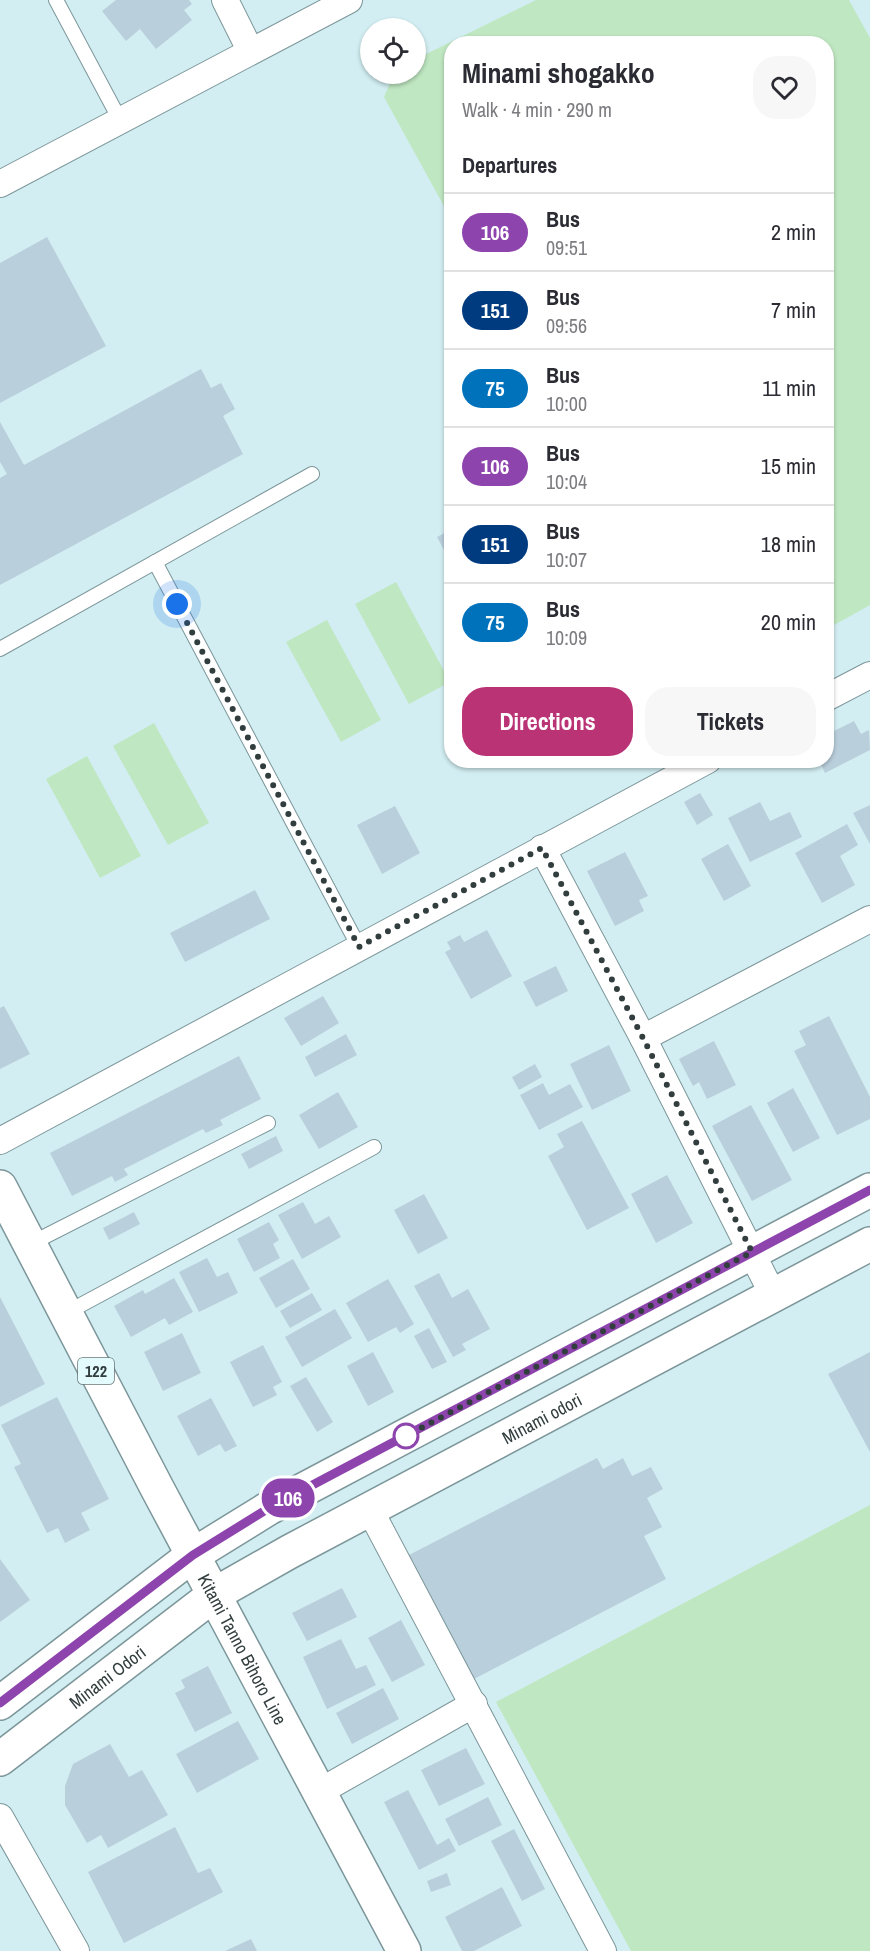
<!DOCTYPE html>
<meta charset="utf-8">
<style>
body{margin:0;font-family:"Archivo Narrow",sans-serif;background:#f7f7f7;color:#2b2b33;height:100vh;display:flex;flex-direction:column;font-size:22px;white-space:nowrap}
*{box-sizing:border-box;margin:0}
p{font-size:20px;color:#7c7c81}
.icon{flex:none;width:33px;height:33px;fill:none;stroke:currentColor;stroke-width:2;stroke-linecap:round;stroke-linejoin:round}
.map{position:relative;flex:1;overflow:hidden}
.details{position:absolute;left:444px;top:36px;width:390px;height:732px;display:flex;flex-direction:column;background:#fff;border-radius:24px;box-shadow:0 2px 4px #0004}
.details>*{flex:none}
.badge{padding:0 12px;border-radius:20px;font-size:21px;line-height:39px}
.tools{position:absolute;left:360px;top:18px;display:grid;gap:12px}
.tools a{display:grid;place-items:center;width:66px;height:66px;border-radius:50%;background:#fff;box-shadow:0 2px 4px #0004;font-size:30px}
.you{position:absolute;width:30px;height:30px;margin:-15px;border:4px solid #fff;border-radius:50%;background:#1a73e8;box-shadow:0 0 0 9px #1a73e833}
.map>.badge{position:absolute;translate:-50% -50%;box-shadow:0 0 0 3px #fff}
h2{padding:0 18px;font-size:22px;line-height:54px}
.round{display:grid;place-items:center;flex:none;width:63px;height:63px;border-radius:24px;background:#f7f7f7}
.headline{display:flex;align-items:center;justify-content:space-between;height:102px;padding:0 18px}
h1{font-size:28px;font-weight:700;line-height:45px}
.cta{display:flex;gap:12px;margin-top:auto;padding:12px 18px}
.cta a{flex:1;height:69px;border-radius:24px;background:#b93375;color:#fff;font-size:24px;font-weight:700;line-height:69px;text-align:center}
.cta a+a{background:#f7f7f7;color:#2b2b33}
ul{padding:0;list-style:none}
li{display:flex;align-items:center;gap:18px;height:78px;padding:0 18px;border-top:2px solid #e1e1e2}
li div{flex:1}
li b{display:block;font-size:22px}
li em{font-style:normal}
li .badge{min-width:66px;font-weight:700;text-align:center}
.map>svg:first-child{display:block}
</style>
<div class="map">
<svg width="870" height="1951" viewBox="0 0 870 1951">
<rect width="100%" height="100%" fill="#d2eef2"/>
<g fill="#bfe7c1">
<polygon points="536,0 849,0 870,38 870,605 827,629 826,44 452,44 451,219 384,97 394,74 416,74 416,59"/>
<polygon points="396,582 450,682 409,704 355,604"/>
<polygon points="327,620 381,720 341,742 286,642"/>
<polygon points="154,723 209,823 168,845 113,746"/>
<polygon points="87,756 141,856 100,878 46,779"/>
<polygon points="870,1505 870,1951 631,1951 496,1702"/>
</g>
<g fill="#bacfdc">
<polygon points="116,0 189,0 192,4 184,10 192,20 156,49 140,29 126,41 102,11"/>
<polygon points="47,237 106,346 0,403 0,263"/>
<polygon points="201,369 211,388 221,383 235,409 223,416 243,454 0,585 0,478 7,474 0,462 0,422 24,465"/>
<polygon points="452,529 452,565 437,537"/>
<polygon points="854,721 861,734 869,730 870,750 825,773 819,760 826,760 826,735"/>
<polygon points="700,793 713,815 697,825 684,802"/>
<polygon points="760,802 770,821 790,812 802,837 750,862 728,818"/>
<polygon points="870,805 870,844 853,813"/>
<polygon points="395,806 420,853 382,874 357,825"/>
<polygon points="847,824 858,845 840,856 855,885 822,903 795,853"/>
<polygon points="728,844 751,886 724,901 701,859"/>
<polygon points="625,852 648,896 639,900 644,911 615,926 587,871"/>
<polygon points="255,890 270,919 185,962 170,933"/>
<polygon points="487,930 512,976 471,999 445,952 451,949 447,942 460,935 464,942"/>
<polygon points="556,966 568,991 536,1007 523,982"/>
<polygon points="323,996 339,1023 301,1046 284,1018"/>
<polygon points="4,1006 30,1054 0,1069 0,1008"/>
<polygon points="829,1016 870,1097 870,1119 837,1135 794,1051 806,1045 799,1031"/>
<polygon points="346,1034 357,1055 315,1077 305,1057"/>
<polygon points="714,1041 736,1085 707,1099 699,1082 693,1086 679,1059"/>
<polygon points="609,1045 631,1091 592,1110 570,1064"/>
<polygon points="239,1056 261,1099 220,1120 223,1125 206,1133 203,1129 124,1169 128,1175 115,1182 112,1176 72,1196 50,1153"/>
<polygon points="535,1064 542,1077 519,1090 512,1077"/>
<polygon points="543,1083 549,1095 570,1084 583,1107 539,1130 520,1095"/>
<polygon points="793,1088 820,1138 793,1152 767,1103"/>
<polygon points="338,1092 358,1127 319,1149 299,1115"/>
<polygon points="751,1105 792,1180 752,1201 712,1126"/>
<polygon points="582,1121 629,1208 587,1230 548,1156 564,1147 557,1134"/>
<polygon points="276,1136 283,1151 249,1169 241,1154"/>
<polygon points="667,1175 693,1223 656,1243 631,1194"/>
<polygon points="424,1194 448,1238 418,1254 394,1210"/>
<polygon points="303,1202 315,1224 329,1216 341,1237 302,1259 278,1215"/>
<polygon points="134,1212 140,1224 109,1240 103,1228"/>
<polygon points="269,1222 279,1240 273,1244 280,1258 254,1272 237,1239"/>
<polygon points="207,1258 217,1277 228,1272 238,1293 199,1312 179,1272"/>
<polygon points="293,1259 310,1289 276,1308 259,1278"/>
<polygon points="439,1273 452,1298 468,1289 490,1329 462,1344 466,1350 453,1357 414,1286"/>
<polygon points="174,1278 193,1312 169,1325 165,1318 131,1337 114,1306 143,1290 145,1294"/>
<polygon points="388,1279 414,1324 400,1333 396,1327 368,1342 346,1303"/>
<polygon points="312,1293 322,1310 290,1328 280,1311"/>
<polygon points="0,1297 45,1384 0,1407"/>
<polygon points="335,1309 352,1338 302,1367 285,1337"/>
<polygon points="429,1328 447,1362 432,1369 414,1336"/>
<polygon points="182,1333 201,1373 163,1391 144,1352"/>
<polygon points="263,1345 282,1382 273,1387 277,1395 253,1407 230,1362"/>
<polygon points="373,1352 394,1392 368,1406 347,1366"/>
<polygon points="870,1352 870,1452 828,1374"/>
<polygon points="306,1377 333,1422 317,1432 290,1386"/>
<polygon points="57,1397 109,1499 81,1513 90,1530 65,1543 58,1528 47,1533 14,1467 21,1464 1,1425"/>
<polygon points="211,1398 237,1446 225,1452 220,1444 198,1456 177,1416"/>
<polygon points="597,1458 603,1469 623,1458 632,1476 651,1467 663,1489 647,1498 662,1527 644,1536 666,1579 474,1679 409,1555"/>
<polygon points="0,1559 30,1600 0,1622"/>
<polygon points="342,1588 357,1617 307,1641 292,1613"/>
<polygon points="401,1620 425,1665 392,1682 368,1638"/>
<polygon points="341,1639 356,1669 366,1665 376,1685 327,1709 303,1657"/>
<polygon points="208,1666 232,1713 195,1732 175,1693 185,1688 181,1680"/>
<polygon points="383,1688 399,1719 352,1744 336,1713"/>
<polygon points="238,1721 259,1759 197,1793 176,1754"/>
<polygon points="110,1744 129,1777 142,1770 168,1815 108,1848 101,1835 87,1843 65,1805 65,1786 73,1764"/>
<polygon points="466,1748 485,1784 439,1806 421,1770"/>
<polygon points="408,1790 437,1845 449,1838 456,1851 419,1870 384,1802"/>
<polygon points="488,1797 502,1825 459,1846 445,1819"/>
<polygon points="175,1827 198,1873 210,1868 223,1892 124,1943 88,1872"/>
<polygon points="514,1829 545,1889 522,1901 491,1841"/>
<polygon points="447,1873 451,1885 431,1892 427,1881"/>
<polygon points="502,1887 522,1926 474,1951 462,1951 445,1917"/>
<polygon points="251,1939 257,1951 225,1951"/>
</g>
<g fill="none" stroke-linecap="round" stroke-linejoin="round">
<g stroke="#7c969a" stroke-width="16">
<g id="service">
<polyline points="56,0 120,120"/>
<polyline points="155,562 359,947"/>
<polyline points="0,649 312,474"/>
<polyline points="30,1244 268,1123"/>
<polyline points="66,1313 374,1147"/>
</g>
</g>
<g stroke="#7c969a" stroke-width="28">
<g id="minor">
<polyline points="225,0 250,50"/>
<polyline points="0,184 349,0"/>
<polyline points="826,698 870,675"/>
<polyline points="542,848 643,1038 773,1295"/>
<polyline points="643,1038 870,919"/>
<polyline points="0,1141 708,760"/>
<polyline points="370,1510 603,1951"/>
<polyline points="319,1792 474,1704"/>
<polyline points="0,1817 76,1951"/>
</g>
</g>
<g stroke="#7c969a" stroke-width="36">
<g id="tertiary">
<polyline points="0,1703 193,1555 269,1508 870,1190"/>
<path id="s1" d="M0,1759L215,1594L289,1552L870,1244"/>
</g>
</g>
<g stroke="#7c969a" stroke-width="36">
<g id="primary">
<path id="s2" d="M0,1187L157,1488L404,1951"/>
</g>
</g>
<use href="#service" stroke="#fff" stroke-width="14"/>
<use href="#minor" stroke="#fff" stroke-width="26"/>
<use href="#tertiary" stroke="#fff" stroke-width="33"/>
<use href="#primary" stroke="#fff" stroke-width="33"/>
</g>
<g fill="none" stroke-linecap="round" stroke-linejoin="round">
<g stroke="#fff" stroke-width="14">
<polyline id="line" points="0,1703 193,1555 269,1508 870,1190"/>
</g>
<use href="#line" stroke="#8e44ad" stroke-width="9"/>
<polyline stroke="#323d3e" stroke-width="6" stroke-dasharray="0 10.8" points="177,604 359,947 542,848 643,1038 752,1252 406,1436"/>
</g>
<circle fill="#fff" stroke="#8e44ad" stroke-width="3" cx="406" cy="1436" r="12"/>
<g text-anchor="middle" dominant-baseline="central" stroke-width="4.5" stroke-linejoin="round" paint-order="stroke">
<rect fill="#e4fbfd" stroke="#677677" stroke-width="1.5" x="78" y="1358" width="36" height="26" rx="4.5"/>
<g font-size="16" font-weight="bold" fill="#323d3e">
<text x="96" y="1371">122</text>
</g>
<g font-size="18" fill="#323d3e" stroke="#e4fbfd">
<text stroke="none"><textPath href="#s1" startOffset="642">Minami odori</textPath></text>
<text stroke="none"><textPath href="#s2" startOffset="522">Kitami Tanno Bihoro Line</textPath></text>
<text stroke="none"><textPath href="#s1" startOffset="135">Minami Odori</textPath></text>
</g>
</g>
</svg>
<div class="tools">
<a><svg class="icon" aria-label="locate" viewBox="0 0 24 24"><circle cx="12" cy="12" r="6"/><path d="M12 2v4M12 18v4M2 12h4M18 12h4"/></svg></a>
</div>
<div class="you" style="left:177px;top:604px"></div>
<b class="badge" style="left:288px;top:1498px;background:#8e44ad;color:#fff">106</b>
<section class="details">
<div class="headline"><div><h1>Minami shogakko</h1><p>Walk · 4 min · 290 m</p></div><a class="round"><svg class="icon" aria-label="heart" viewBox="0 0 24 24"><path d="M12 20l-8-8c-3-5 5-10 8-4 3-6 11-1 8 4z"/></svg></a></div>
<h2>Departures</h2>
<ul>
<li><span class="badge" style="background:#8e44ad;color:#fff">106</span><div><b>Bus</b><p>09:51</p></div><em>2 min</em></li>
<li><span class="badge" style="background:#003b80;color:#fff">151</span><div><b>Bus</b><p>09:56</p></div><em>7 min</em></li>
<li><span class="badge" style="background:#0072bc;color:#fff">75</span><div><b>Bus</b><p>10:00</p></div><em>11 min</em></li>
<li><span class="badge" style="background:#8e44ad;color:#fff">106</span><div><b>Bus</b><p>10:04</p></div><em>15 min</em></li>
<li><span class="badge" style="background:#003b80;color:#fff">151</span><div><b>Bus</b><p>10:07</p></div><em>18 min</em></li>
<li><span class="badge" style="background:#0072bc;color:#fff">75</span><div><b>Bus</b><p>10:09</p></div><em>20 min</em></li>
</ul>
<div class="cta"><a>Directions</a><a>Tickets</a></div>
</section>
</div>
